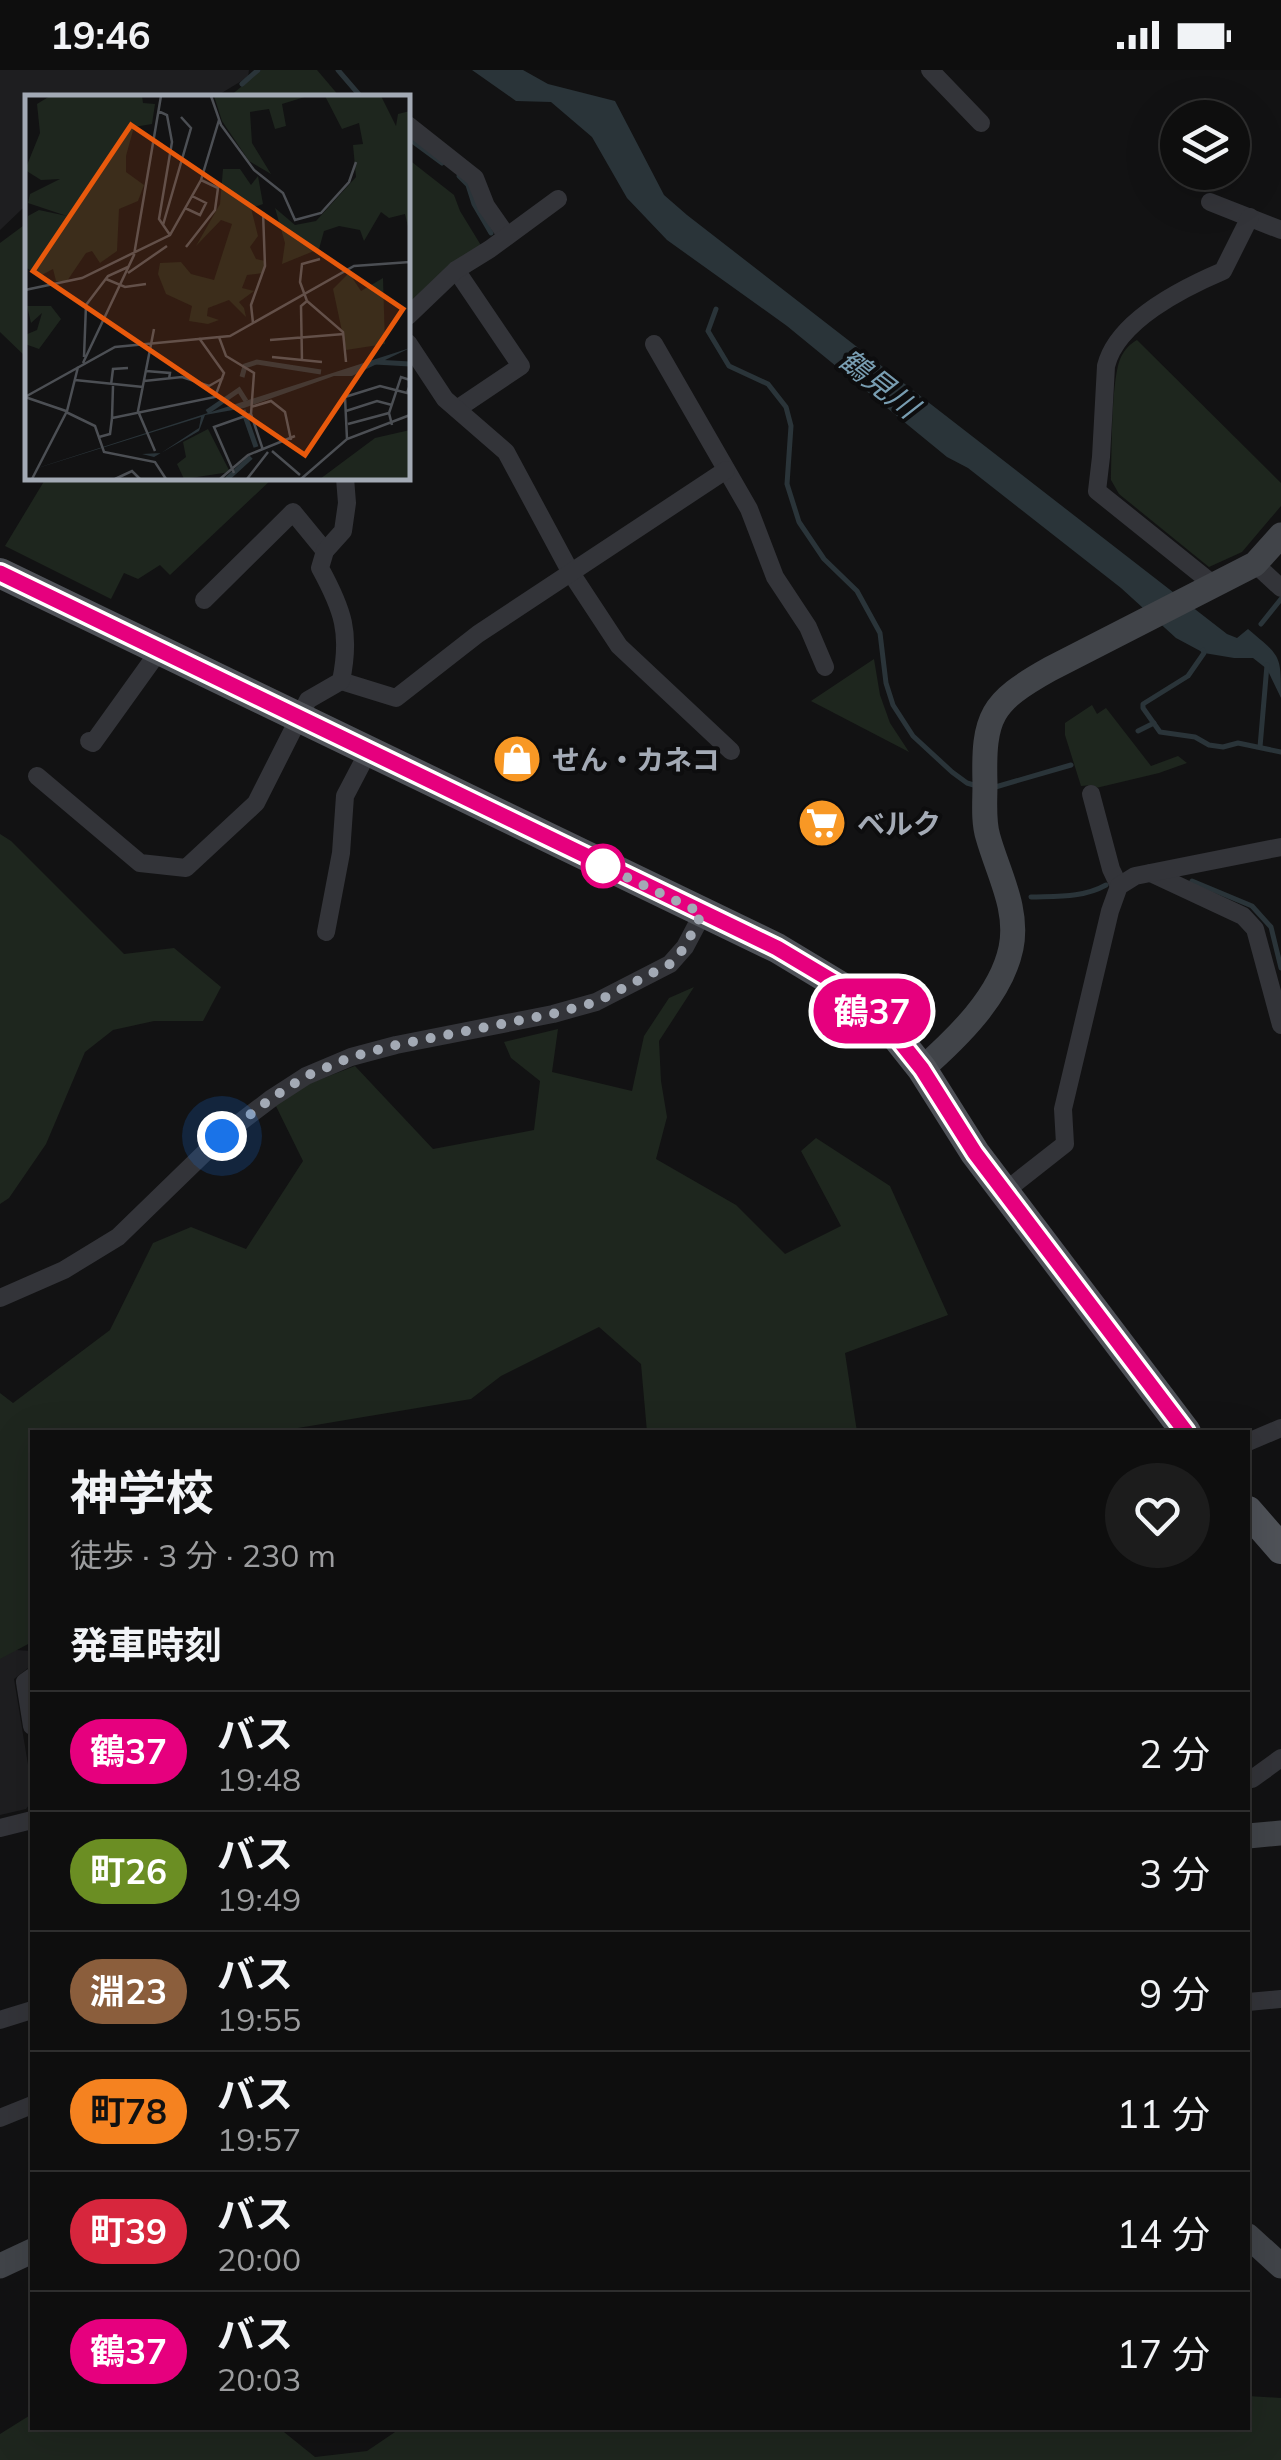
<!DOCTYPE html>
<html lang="ja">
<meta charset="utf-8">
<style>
body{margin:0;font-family:Mulish,"Noto Sans JP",sans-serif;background:#1c1c1c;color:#f1f3f6;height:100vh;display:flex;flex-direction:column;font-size:38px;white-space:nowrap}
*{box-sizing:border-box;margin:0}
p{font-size:32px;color:#9b9c9e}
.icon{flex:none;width:55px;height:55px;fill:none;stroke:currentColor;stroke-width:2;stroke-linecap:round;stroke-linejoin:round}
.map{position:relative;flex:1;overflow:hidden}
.drawer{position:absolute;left:30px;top:1360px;width:1220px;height:1000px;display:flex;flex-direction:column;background:#0e0e0e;border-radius:0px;box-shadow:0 10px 40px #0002,0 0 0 2px #2e2e2e}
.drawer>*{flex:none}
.badge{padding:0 20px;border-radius:32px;font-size:35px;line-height:65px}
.fabs{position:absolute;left:1160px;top:30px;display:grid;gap:20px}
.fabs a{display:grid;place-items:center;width:90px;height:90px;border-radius:50%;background:#0e0e0e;box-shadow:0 10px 40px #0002,0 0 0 2px #2e2e2e;font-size:50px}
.you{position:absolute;width:50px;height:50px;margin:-25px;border:8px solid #fff;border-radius:50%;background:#1a73e8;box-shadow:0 0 0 15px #1a73e833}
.map>.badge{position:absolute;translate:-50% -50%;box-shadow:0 0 0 5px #fff}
h2{padding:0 40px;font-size:38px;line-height:90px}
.round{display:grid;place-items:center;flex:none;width:105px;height:105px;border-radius:52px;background:#1c1c1c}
.summary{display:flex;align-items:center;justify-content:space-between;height:170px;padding:0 40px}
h1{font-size:48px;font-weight:700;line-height:75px}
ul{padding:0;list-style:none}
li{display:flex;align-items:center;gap:30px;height:120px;padding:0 40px;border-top:2px solid #2e2e2e}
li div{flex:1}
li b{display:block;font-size:38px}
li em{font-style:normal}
li .badge{min-width:110px;font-weight:700;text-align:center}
.status{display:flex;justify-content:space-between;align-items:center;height:70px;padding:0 50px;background:#0e0e0e;direction:ltr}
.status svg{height:28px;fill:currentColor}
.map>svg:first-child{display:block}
</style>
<div class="status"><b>19:46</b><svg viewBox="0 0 49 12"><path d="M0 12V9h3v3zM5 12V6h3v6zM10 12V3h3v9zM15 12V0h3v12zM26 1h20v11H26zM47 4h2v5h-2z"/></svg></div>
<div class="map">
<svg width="1281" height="2390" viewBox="0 0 1281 2390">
<rect width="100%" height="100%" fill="#121213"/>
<g fill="#1e1e20">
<polygon points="0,0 249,0 248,7 215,27 28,28 27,137 22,139 0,160"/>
<polygon points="0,1579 32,1581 32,1595 14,1609 32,1719 32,1731 26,1739 0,1745"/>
</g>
<g fill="#1e261e">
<polygon points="261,0 317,0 340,27 229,27"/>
<polygon points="408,89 454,125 460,141 482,177 430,213 408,235"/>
<polygon points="27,153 27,288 0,262 0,173"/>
<path d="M1137,270L1281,413V436L1242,482L1209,497L1119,424L1111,410C1112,384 1111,307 1121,287C1125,279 1130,274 1137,270Z"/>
<polygon points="46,408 273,408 170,505 160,495 138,509 124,503 111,529 5,476"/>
<polygon points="874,589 880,625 890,653 909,682 811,631"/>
<polygon points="1092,635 1097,644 1106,638 1151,696 1178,686 1187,693 1159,703 1096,718 1093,715 1081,716 1065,665 1065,653"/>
<polygon points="0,764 11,771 124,884 174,878 221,917 203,951 154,951 113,960 85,982 46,1074 9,1128 0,1134"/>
<polygon points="694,917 659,971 661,1011 667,1047 656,1089 736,1135 785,1184 841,1156 801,1081 816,1068 890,1116 948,1245 845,1283 857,1362 647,1362 641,1294 599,1257 501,1306 471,1329 274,1362 32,1362 32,1572 0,1589 0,1323 13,1333 110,1260 153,1173 191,1157 246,1179 303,1091 272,1028 355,996 433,1079 534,1060 540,1011 511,988 504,972 558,959 552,1002 632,1021 644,966 669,928"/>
<polygon points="1248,2326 1281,2328 1281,2390 0,2390 0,2364 32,2344 32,2358 279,2358 315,2387 367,2381 401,2358 1248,2358"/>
</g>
<path fill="#2a3439" d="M472,0H523L548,14L615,31L664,125L687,145L1227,564L1237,568L1248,559C1281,587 1281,584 1281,628L1267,599L1253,588H1234L1204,583L1176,568L1121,518L968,398L947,387L787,256L667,170L627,128L592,67L551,32L516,31Z"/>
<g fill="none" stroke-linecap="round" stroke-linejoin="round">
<g stroke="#2a3439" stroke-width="5">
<polyline points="338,0 362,28"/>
<polyline points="242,14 258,0"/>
<polyline points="408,68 442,93"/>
<polyline points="459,106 468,115 474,134 491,163"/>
<polyline points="716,239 708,261 729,296 768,314 786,337 791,356 787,414 799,452 824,489 857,521 880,563 886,613 893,635 913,666 952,702 967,713 977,716"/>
<polyline points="1261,554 1281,529"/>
<polyline points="1203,580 1204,583 1188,606 1143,634 1143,638 1160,662 1195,667 1209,675 1223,677 1238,673 1281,682"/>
<polyline points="1138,661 1154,653"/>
<polyline points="1260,677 1267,595"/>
<polyline points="992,718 1071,695"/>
<polyline points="1192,811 1252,836 1271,857 1281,898"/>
<path d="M1031,827C1056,826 1083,828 1106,815"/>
</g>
<g stroke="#333439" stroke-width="18">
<polyline points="930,0 981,53"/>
<polyline points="408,55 475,108 486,136 507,166"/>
<polyline points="1210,132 1281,160"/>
<polyline points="456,200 521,296 457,339"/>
<polyline points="408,246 456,200 490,179 558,129"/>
<polyline points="408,273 445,329 506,382 571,503 619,576 731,681"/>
<polyline points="654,274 749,439 775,507 808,557 825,597"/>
<polyline points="1255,494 1281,518"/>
<path d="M1214,515L1097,421L1101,387L1106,296C1117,251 1183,218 1223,201L1250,147"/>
<polyline points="204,530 293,442 325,481"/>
<polyline points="341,611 396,628 478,564 726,400"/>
<polyline points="89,671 93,673 159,581"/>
<path d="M37,706L140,793L186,798L256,733L308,630L341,611C351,563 343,540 320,498L325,481L343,461L347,433L345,408"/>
<polyline points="1091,724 1111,799 1119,816"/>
<polyline points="1151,803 1243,846 1255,859 1281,955"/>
<polyline points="326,862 341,783 345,726 368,682"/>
<polyline points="1004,1122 1065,1074 1063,1039 1110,841 1119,816 1135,806 1281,777"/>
<polyline points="0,1228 64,1200 118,1167 222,1066 272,1028 306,1006 351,987 396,975 553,944 596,932 670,894 685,877 703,843"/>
<polyline points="1248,1372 1281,1358"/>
<polyline points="32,1607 25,1612 32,1656"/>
<polyline points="1252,1709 1281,1688"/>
<polyline points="0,1758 32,1750"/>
<polyline points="1248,1932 1281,1929"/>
<polyline points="0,1950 32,1940"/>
<polyline points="0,2048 32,2035"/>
</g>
<g stroke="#414449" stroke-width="25">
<path d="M922,999C957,968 1001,926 1011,878C1019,839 998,803 988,767C983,751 985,731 985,714C983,646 991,632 1050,599L1255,494L1281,465"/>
<polyline points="1248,1766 1281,1763"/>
<polyline points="1248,2166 1281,2196"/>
<polyline points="0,2196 32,2181"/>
</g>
<g stroke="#4f5258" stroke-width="30">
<polyline points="0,503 777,878 845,919 878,947 895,965 922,999 975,1083 1186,1362"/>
<polyline points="1248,1441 1281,1479"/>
</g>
</g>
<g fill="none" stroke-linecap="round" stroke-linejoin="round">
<g stroke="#fff" stroke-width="22">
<polyline id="line" points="0,503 777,878 844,918 878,946 895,965 922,999 975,1083 1186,1362"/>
</g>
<use href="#line" stroke="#e6007e" stroke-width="15"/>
<polyline stroke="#a3aab5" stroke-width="10" stroke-dasharray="0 18" points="222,1066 272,1028 306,1006 351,987 396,975 552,944 596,932 670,894 685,877 702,843 603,796"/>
</g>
<defs>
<g id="shop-disc" transform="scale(2.5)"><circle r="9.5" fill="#f89825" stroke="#0d0d0e"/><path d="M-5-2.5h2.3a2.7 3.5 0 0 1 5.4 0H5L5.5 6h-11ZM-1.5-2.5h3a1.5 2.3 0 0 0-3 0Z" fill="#fff"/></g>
<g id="supermarket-disc" transform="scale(2.5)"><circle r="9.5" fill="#f89825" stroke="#0d0d0e"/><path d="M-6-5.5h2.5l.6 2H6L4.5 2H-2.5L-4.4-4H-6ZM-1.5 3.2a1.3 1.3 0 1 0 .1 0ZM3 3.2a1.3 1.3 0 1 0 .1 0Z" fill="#fff"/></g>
</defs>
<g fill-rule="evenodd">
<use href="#shop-disc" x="517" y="689"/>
<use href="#supermarket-disc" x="822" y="753"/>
</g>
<circle fill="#fff" stroke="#e6007e" stroke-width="5" cx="603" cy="796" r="20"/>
<g text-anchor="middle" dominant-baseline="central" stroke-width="8" stroke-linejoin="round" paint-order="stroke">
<g font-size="28" font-weight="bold" fill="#a3aab5" stroke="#0d0d0e" text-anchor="start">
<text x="552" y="689">せん・カネコ</text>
<text x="857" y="753">ベルク</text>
</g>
<g font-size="30" font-style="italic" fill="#789db1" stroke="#0d0d0e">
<text transform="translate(879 313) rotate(38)">鶴見川</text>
</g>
</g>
<g transform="translate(25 25)">
<rect width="385" height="385" fill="#121213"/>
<path d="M25,1H117L118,8L130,9L127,29L109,32L101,61V77L119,90L113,106L94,114L92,156L75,168L67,156L61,158L42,186H31L28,174L15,181L0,172L3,121L14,115L42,121L3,108L5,99L35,84L16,85L0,75L15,38L12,9ZM189,1H283L257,9L261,31L250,34L244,14L225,17L227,48L246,79L224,66L197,26ZM300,1H356L371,31L373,19L385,16V140L380,119L364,123L356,117L339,146L335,135L314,131L299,136L294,154L257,169L260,148L250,113L270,130L291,126L331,82L328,50L338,49L334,28L317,34ZM198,74H215L226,90L233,81L238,109L226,113L233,141L225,152L231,164L240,166L238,178L222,180L217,193L229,196L214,207L219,213L221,222L204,205L183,213L182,221L194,225L183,229L164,226L167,211L141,199L133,179L135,168L156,167L166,179L189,185L207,129L196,125L171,151L195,109ZM324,178L336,196L358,183L360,249L321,255L308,194ZM2,211H26L36,224L14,254L0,249V240L12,235L17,218L6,228ZM183,334L205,377L159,384L152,369L161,362L158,347ZM385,335V384H295L350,343Z" fill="#1e261e"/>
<path d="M385,253L327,281H309L219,313L180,320L174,336L129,362L117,359L136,358L174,333L176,322L0,377Z" fill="#2a3439"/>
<path fill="none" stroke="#2a3439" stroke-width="5" d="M350,267L385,269M217,282L220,271L232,267L296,277M218,315L231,352M182,317L214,295L221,306M202,384L226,362"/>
<path fill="none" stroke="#4c4f54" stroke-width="2.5" d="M186,1L196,30L229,75L258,98L270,125L296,118L324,87L331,67M133,16L142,20L147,47L134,124L145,140M160,113L175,120L181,108L167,101M138,130L166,33L156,22M161,152L190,115L193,93L176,85M295,164L277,169L275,187L282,206L318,237L321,267M103,178L142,151M81,184L100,192L121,189M0,195L57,183L145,140L176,85L194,25M228,228L226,210L240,171L238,117M129,234L113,316L130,356M194,242L201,261L229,278L226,319L238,355M245,245L319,239M59,262L61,210L83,181L103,172M247,262L297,267M277,266L276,211L282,206M58,268L109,160L136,1M121,276L145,278L144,284M50,285L118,292M119,286L157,282L184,291L198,283M86,290L88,274L103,273M0,302L41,316M0,302L90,252L205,241L329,171L385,167M226,312L246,306L260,317L266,345M321,316L352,306L367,310M41,317L70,331L79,357L130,367L141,384M87,323L88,291M323,329L364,318M367,330L364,318L376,282L385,285M74,342L85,339L87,323L190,302L199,278L174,243M322,344L320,302L355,291L382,298L385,290M247,356L275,380M209,378L189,332L226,319M7,384L42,316L53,272M90,384L107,376L115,384M195,384L223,360L270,341M222,384L243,357M276,384L322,344L385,320"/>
<path fill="#e8590c" fill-opacity="0.15" stroke="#e8590c" stroke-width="5" d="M106,30L378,214L280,360L8,176Z"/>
<rect width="385" height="385" fill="none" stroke="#a3aab5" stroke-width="5"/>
</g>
</svg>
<div class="fabs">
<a><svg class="icon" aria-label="layers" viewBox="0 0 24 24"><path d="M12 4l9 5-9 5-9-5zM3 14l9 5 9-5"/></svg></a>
</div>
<div class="you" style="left:222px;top:1066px"></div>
<b class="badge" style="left:872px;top:941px;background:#e6007e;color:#fff">鶴37</b>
<section class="drawer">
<div class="summary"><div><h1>神学校</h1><p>徒歩 · 3 分 · 230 m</p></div><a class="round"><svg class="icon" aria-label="heart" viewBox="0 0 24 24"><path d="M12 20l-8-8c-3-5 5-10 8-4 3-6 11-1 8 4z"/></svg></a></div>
<h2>発車時刻</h2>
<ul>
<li><span class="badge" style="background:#e6007e;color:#fff">鶴37</span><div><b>バス</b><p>19:48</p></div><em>2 分</em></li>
<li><span class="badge" style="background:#6b8e23;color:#fff">町26</span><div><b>バス</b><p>19:49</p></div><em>3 分</em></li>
<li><span class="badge" style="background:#8b5e3c;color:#fff">淵23</span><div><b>バス</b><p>19:55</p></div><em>9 分</em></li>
<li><span class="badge" style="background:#f58220;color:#111">町78</span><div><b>バス</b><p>19:57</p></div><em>11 分</em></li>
<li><span class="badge" style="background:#d7263d;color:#fff">町39</span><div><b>バス</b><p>20:00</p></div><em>14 分</em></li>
<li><span class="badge" style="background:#e6007e;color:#fff">鶴37</span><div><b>バス</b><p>20:03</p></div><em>17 分</em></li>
</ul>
</section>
</div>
